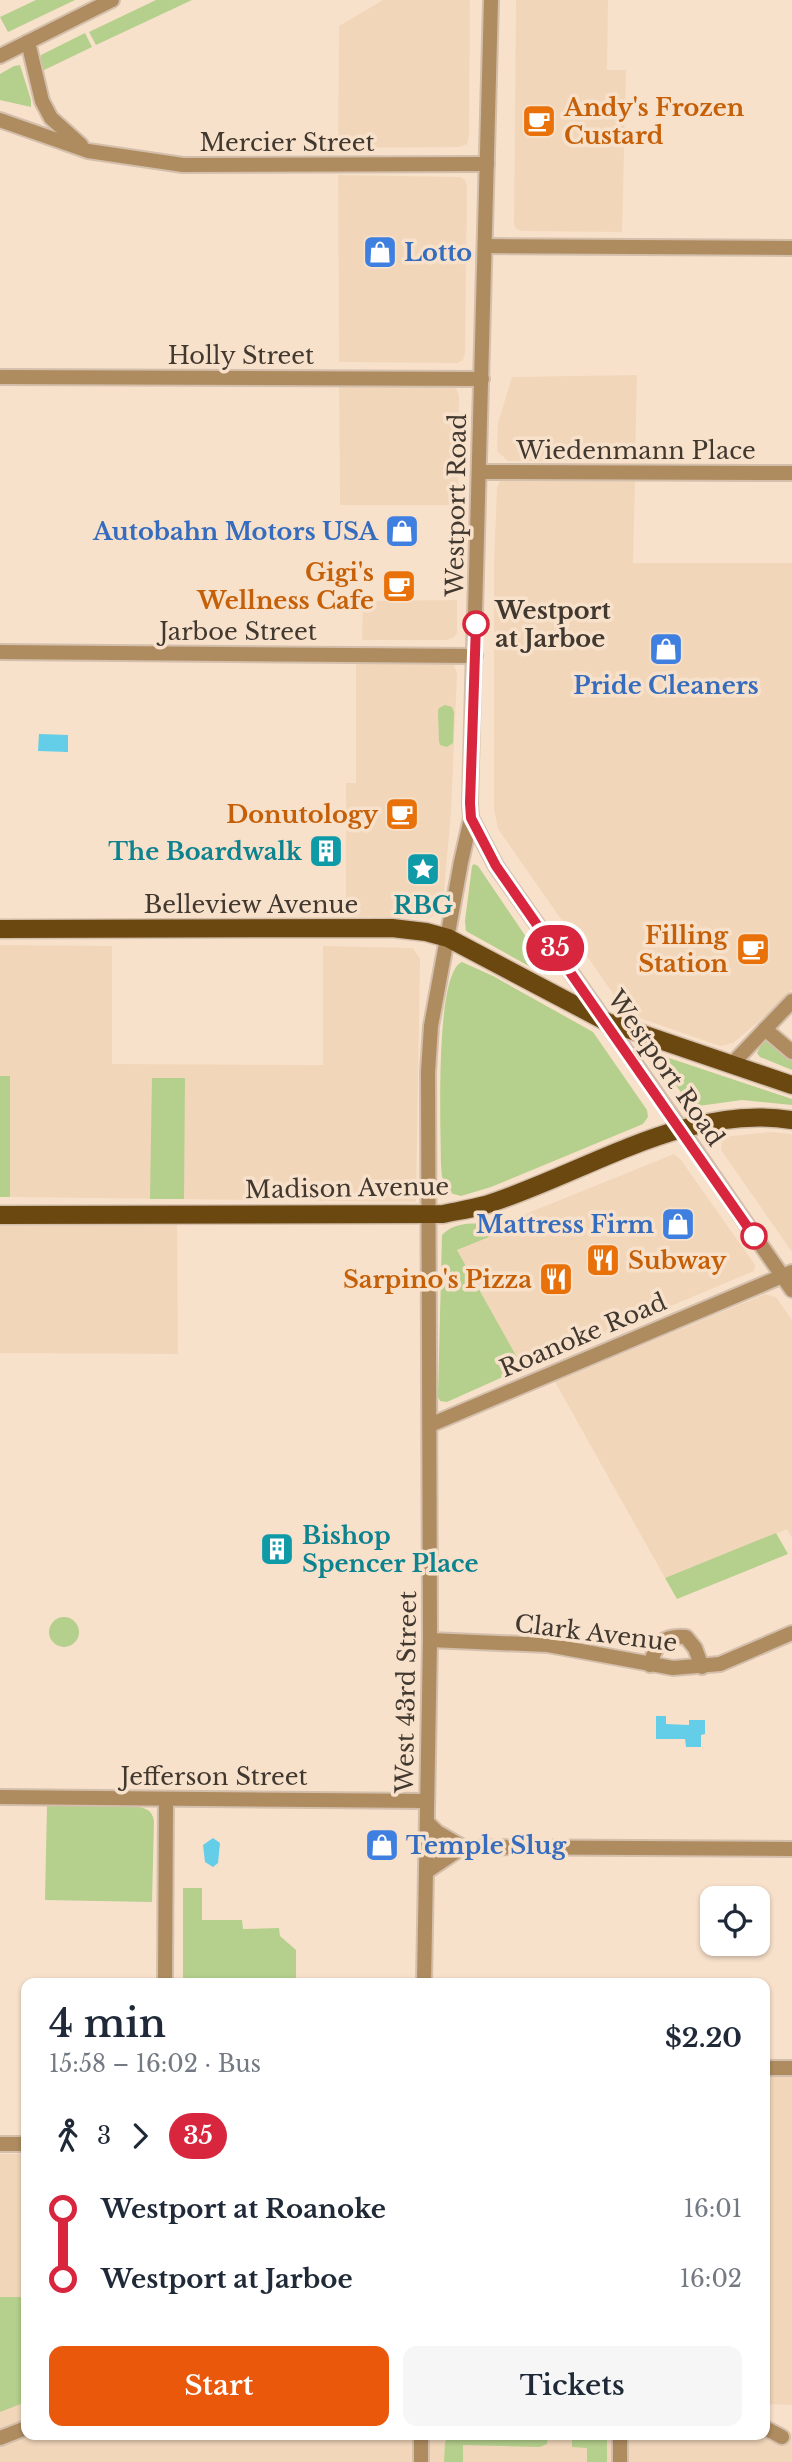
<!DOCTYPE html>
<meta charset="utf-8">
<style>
body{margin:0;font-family:"Libre Baskerville",serif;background:#f6f6f7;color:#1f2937;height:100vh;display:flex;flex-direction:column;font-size:26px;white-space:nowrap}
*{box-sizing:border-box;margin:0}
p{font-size:23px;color:#747a83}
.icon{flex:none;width:38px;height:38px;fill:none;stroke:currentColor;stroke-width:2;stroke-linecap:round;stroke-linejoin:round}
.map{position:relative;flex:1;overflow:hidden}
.side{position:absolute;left:21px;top:1978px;width:749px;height:462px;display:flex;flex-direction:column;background:#fff;border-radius:14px;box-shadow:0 2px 5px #0004}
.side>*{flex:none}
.badge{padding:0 14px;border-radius:23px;font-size:24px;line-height:46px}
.fabs{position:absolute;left:700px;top:1886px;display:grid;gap:14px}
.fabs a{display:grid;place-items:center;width:70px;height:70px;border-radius:14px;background:#fff;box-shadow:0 2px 5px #0004;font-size:35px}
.map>.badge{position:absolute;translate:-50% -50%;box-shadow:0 0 0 4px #fff}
.legs{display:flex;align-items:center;gap:10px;height:77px;padding:0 28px;font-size:23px}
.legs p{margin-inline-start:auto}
.summary{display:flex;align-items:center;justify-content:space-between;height:119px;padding:0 28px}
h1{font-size:38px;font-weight:600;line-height:52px}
.cta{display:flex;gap:14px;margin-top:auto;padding:14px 28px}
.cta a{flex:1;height:80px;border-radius:14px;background:#ea580c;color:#fff;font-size:28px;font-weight:600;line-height:80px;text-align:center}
.cta a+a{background:#f6f6f7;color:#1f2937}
ul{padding:0 28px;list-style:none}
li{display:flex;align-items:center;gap:24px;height:70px;font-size:26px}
li i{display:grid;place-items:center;width:10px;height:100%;margin:0 9px;background:currentColor}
li i::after{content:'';width:18px;height:18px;margin:-9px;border:5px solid;border-radius:50%;background:#fff}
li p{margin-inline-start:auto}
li:first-child i{background:linear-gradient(#0000 50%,currentColor 0)}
li:last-child i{background:linear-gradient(currentColor 50%,#0000 0)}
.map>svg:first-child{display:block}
</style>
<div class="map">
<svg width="792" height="2462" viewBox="0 0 792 2462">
<rect width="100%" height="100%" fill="#f8e1cb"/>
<g fill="#f1d6ba">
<polygon points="383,0 470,0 469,136 467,144 459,147 338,148 339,26"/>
<polygon points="516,0 608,0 607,70 626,70 622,232 522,231 516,229 514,224"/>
<polygon points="338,175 460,177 465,180 467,187 465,354 463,360 458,363 339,362"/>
<polygon points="637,375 635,461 508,461 497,451 498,423 512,377"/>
<polygon points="339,385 451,385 456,388 459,396 458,505 340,505"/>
<polygon points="509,476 635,478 633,563 792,563 792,990 777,1006 733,1043 722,1046 714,1044 640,1018 621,1005 498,829 494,809 494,563 497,487 500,481"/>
<polygon points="457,600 457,633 453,638 446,640 362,640 363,601"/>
<polygon points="356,662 448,663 454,665 457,673 451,813 442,912 428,918 346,916 346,783 356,783"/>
<polygon points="0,945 112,946 112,1064 323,1065 323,946 413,948 420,959 416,1202 10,1197 10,1077 0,1076"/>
<polygon points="771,1132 792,1134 792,1252 721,1150 722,1137"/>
<polygon points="674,1154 681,1160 755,1265 754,1271 523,1368 457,1250 520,1224 518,1217"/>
<polygon points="0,1224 177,1225 178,1354 0,1353"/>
<polygon points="765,1294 776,1297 792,1320 792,1538 787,1529 665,1578 555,1382"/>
<polygon points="765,2075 792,2075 792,2405 765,2404"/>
<polygon points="0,2154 26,2154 26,2434 765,2434 765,2421 768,2421 792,2433 792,2462 0,2462"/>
</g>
<g fill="#b4d08c">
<polygon points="36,0 75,0 8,32 0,17"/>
<polygon points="156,0 192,0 96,45 89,32"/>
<polygon points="85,33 92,47 40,72 38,62 41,55"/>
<polygon points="20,65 31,100 31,107 0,100 0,74 14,66"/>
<polygon points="445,705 452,707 454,712 453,743 447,747 440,745 439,741 438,711 439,708"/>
<polygon points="474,864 478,866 545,965 549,972 545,975 466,931 465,921 472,866"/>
<path d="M462,962L493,976L593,1032L647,1110L648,1117L643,1124L491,1187L461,1196L450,1193L442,1177L441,1165C441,1133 434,973 462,962Z"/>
<polygon points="769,1039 792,1058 792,1070 760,1057 757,1053 764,1040"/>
<polygon points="669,1058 792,1099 792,1105 742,1100 691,1107 662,1065"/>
<rect x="0" y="1076" width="10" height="121"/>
<polygon points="152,1078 185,1078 184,1199 150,1199"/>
<path d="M518,1217L521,1224L457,1250L523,1368L447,1402L440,1401L438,1397L442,1235C459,1218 481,1226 502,1223C507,1222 513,1219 518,1217Z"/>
<polygon points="776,1533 788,1554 677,1599 665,1578"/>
<circle cx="64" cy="1632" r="15"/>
<path d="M47,1805L139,1807C148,1809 152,1811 154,1821L152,1902L45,1900Z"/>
<polygon points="183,1888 202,1888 202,1920 242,1920 243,1929 279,1928 280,1936 296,1950 296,1983 183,1983"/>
<polygon points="26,2297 26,2402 0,2412 0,2297"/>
<polygon points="448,2434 548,2434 547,2444 540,2447 463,2445 463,2462 444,2462 445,2443"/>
<polygon points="572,2434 607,2434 607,2462 587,2462 587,2448 572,2447"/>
</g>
<g fill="#64cde8">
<polygon points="39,734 68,735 68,752 38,751"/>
<polygon points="656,1716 666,1716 666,1724 689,1725 689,1720 705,1720 705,1734 701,1735 701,1747 686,1747 685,1739 656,1739"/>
<polygon points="213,1838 220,1843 218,1863 213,1867 205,1862 203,1845"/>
</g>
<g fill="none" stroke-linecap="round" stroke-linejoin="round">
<g stroke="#d3bfac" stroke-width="18">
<g id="minor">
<polyline points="28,42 42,101 51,118 81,145"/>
<polyline points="0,120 88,151 183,165 487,164"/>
<polyline points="485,246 792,248"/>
<polyline points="0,377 482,379"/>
<polyline points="480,472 792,473"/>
<polyline points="0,652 475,656"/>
<polyline points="765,1029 792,1052"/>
<polyline points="731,1065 792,1001"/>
<polyline points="681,1129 792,1290"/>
<polyline points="430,1425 792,1272"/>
<polyline points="430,1640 548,1645 673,1668 720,1664 792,1633"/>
<path d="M650,1665C656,1643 663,1635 686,1637L695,1648L702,1667"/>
<polyline points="0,1797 427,1801"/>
<polyline points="427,1822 437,1832 463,1847 792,1849"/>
<polyline points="426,1872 463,1847"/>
<polyline points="165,1983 166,1799"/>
<polyline points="765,2068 792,2068"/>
<polyline points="0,2144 26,2144"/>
<polyline points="765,2428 782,2437"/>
<polyline points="0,2438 26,2428"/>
<polyline points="620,2462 620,2434"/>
</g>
</g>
<g stroke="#d3bfac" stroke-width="18">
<g id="tertiary">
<polyline points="491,0 470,803 471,818 496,866 681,1129"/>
<polyline points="0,56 112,0"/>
<polyline points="424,1983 430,1640 428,1072 431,1026 461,862 471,818"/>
<polyline points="421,2434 421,2462"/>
</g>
</g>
<g stroke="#d3bfac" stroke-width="21">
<g id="primary">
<polyline points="0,929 392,928 426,932 448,938 607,1022 792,1085"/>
<path d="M0,1215L443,1214C457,1211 471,1209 485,1205C584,1174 685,1103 792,1120"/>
</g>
</g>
<use href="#minor" stroke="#af8c60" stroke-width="14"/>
<use href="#tertiary" stroke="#af8c60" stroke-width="14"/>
<use href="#primary" stroke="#6c4811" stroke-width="18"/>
</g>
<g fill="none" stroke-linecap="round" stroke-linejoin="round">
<g stroke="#fff" stroke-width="16">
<polyline id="line-1" points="476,624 470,803 471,818 496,866 754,1236"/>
</g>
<use href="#line-1" stroke="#d7263d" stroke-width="10"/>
</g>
<defs>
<g id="cafe-square" transform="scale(1.75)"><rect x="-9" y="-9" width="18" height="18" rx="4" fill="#e8710a" stroke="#f8e1cb"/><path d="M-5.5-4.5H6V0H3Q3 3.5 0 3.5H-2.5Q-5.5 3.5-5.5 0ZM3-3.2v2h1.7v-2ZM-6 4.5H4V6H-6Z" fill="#fff"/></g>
<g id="shop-square" transform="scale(1.75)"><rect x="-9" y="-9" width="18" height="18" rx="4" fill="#3f7fe0" stroke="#f8e1cb"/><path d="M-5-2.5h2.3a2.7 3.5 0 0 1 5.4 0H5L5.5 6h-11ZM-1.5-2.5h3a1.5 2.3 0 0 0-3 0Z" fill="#fff"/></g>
<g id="building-square" transform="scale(1.75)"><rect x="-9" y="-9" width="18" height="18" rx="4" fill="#0f9aa8" stroke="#f8e1cb"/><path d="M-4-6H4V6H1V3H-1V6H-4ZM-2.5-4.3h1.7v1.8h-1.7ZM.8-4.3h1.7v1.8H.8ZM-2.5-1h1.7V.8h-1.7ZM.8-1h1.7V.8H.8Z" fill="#fff"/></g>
<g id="sight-square" transform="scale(1.75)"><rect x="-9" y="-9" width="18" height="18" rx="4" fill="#0f9aa8" stroke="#f8e1cb"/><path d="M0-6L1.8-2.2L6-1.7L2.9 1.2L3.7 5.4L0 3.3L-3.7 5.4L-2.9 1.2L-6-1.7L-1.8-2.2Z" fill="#fff"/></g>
<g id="restaurant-square" transform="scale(1.75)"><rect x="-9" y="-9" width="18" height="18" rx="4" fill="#e8710a" stroke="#f8e1cb"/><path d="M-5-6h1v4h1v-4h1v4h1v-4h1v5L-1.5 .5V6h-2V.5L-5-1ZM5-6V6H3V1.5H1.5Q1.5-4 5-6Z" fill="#fff"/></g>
</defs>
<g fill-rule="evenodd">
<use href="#cafe-square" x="539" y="121"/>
<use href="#shop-square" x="380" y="252"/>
<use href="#shop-square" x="402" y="531"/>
<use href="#cafe-square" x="399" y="586"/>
<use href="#shop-square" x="666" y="649"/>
<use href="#cafe-square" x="402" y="814"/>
<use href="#building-square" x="326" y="851"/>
<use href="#sight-square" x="423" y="869"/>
<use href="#cafe-square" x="753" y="949"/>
<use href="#shop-square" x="678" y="1224"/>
<use href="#restaurant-square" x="603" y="1260"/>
<use href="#restaurant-square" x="556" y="1279"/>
<use href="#building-square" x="277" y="1549"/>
<use href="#shop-square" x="382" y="1845"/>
</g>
<g fill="#fff" stroke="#d7263d" stroke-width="3.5">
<circle cx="476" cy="624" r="12"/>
<circle cx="754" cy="1236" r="12"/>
</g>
<g text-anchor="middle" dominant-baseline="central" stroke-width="7" stroke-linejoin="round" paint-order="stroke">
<g font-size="24" font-weight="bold" fill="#c56008" stroke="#f8e1cb" text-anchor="end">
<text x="564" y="107" text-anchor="start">Andy's Frozen<tspan x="564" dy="28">Custard</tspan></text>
<text x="374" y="572">Gigi's<tspan x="374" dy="28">Wellness Cafe</tspan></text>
<text x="378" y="814">Donutology</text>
<text x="728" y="935">Filling<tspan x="728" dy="28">Station</tspan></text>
<text x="628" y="1260" text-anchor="start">Subway</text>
<text x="532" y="1279">Sarpino's Pizza</text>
</g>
<g font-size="24" fill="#41382f" stroke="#f8e1cb">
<text x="287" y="142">Mercier Street</text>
<text x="241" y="355">Holly Street</text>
<text x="636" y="450">Wiedenmann Place</text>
<text transform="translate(456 505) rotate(-89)">Westport Road</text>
<text x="238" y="631">Jarboe Street</text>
<text x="251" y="904">Belleview Avenue</text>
<text transform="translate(666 1068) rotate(55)">Westport Road</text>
<text transform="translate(347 1188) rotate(-1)">Madison Avenue</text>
<text transform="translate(583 1335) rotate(-23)">Roanoke Road</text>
<text transform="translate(596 1633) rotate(7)">Clark Avenue</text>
<text transform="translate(406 1692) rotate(-89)">West 43rd Street</text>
<text x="214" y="1776">Jefferson Street</text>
</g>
<g font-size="24" font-weight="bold" fill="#366cbe" stroke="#f8e1cb" text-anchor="start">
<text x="404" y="252">Lotto</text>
<text x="378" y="531" text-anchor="end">Autobahn Motors USA</text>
<text x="666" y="685" text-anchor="middle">Pride Cleaners</text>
<text x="654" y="1224" text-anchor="end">Mattress Firm</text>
<text x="406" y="1845">Temple Slug</text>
</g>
<g font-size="24" font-weight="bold" fill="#41382f" stroke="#f8e1cb" text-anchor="start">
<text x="495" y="610">Westport<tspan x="495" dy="28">at Jarboe</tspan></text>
</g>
<g font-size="24" font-weight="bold" fill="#0d838f" stroke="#f8e1cb" text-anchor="end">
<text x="302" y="851">The Boardwalk</text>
<text x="423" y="905" text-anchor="middle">RBG</text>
<text x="302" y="1535" text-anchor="start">Bishop<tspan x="302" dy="28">Spencer Place</tspan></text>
</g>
</g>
</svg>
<div class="fabs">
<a><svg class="icon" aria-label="locate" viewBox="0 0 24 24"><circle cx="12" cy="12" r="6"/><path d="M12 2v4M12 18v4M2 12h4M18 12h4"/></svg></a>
</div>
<b class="badge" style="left:555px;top:948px;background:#d7263d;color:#fff">35</b>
<section class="side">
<div class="summary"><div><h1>4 min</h1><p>15:58 – 16:02 · Bus</p></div><b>$2.20</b></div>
<div class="legs"><svg class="icon" aria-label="walk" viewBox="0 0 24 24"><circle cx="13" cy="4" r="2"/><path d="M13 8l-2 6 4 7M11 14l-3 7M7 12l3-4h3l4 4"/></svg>3<svg class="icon" aria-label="forward" viewBox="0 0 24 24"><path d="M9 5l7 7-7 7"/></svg><b class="badge" style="background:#d7263d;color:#fff">35</b></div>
<ul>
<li><i style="color:#d7263d"></i><b>Westport at Roanoke</b><p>16:01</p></li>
<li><i style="color:#d7263d"></i><b>Westport at Jarboe</b><p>16:02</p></li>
</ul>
<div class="cta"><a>Start</a><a>Tickets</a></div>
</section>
</div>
